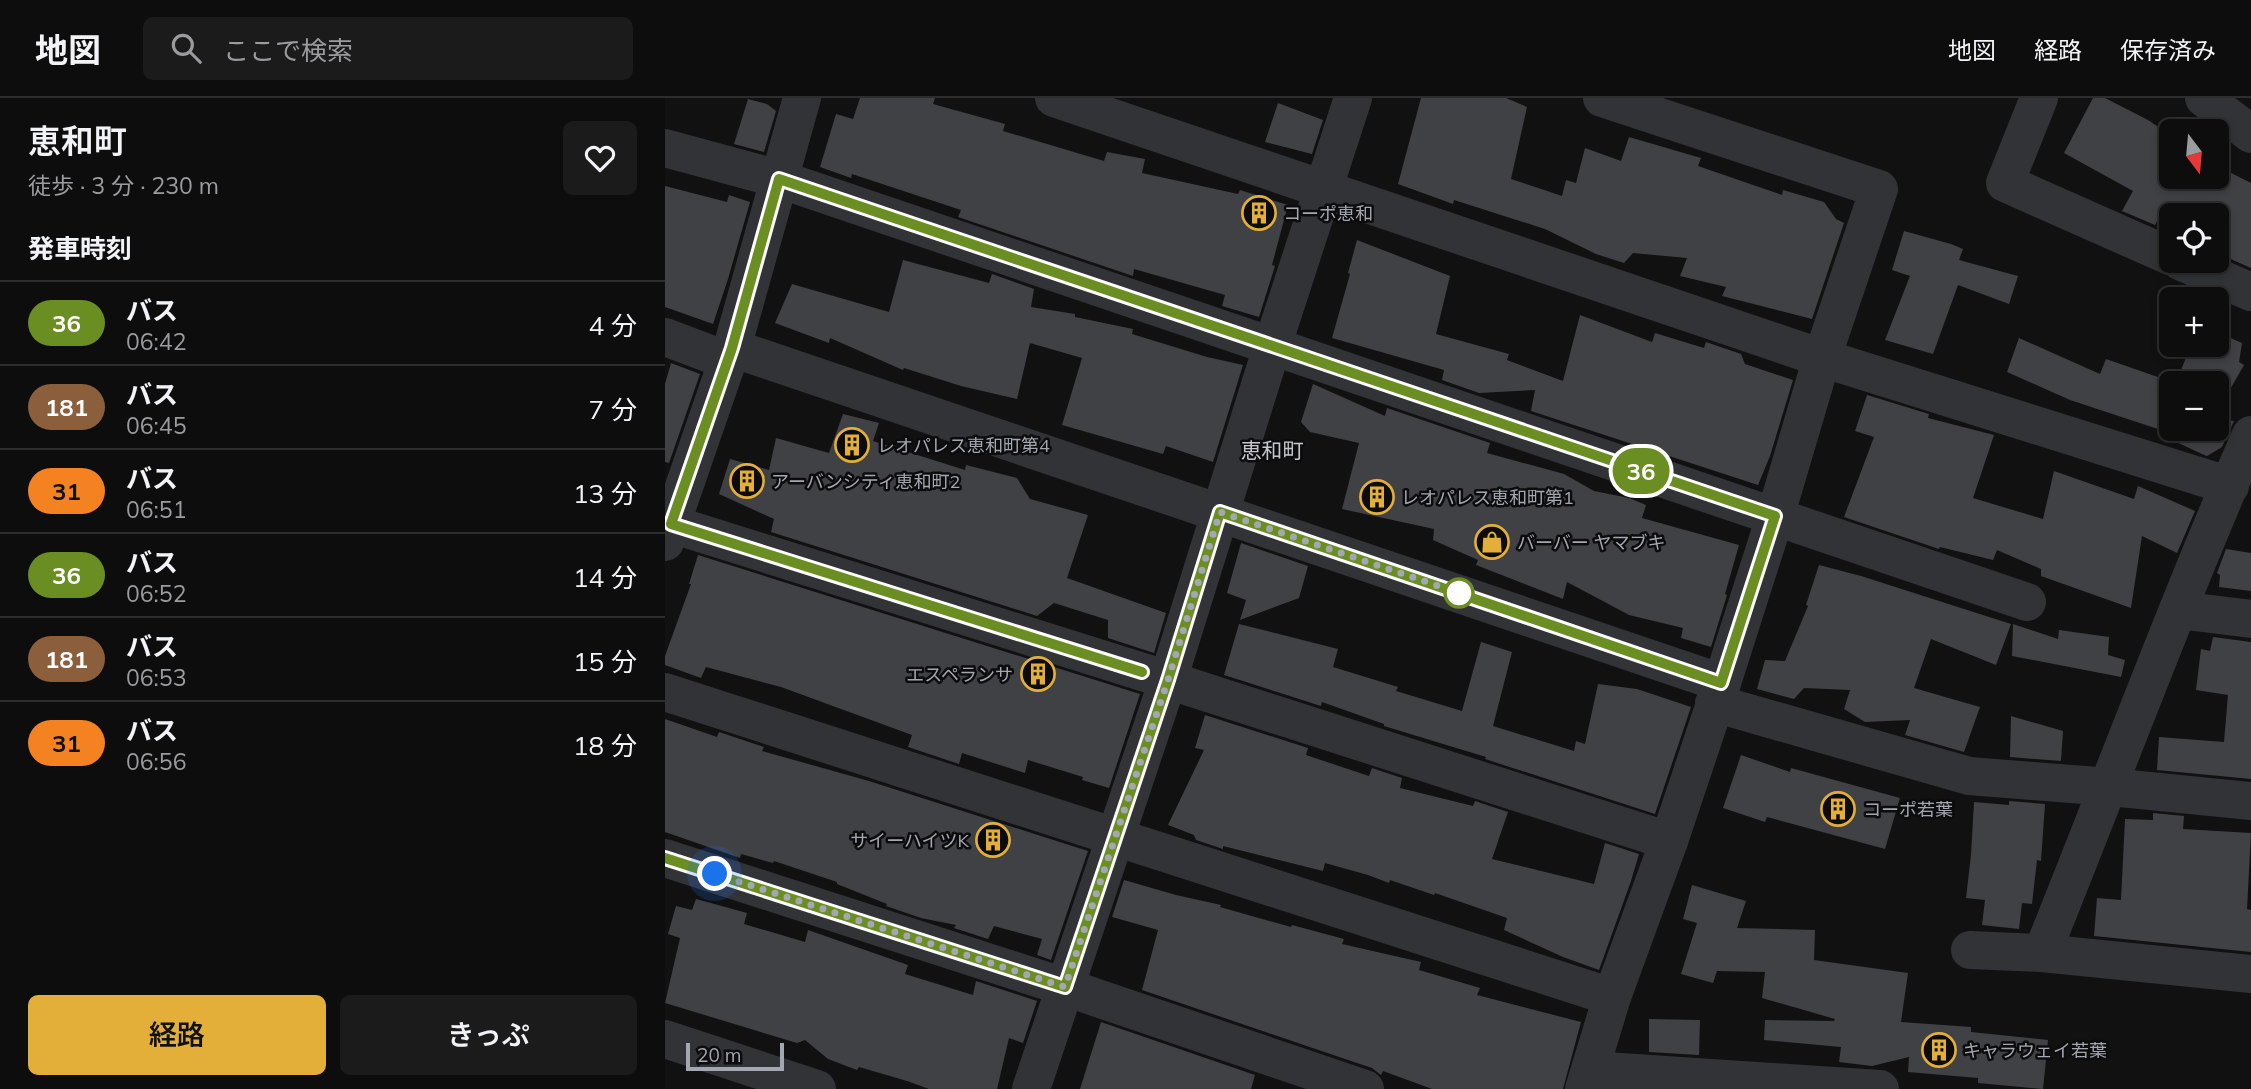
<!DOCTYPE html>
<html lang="ja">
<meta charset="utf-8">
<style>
body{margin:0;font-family:Mulish,"Noto Sans JP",sans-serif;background:#1b1b1c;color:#f1f3f6;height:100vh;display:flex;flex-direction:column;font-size:26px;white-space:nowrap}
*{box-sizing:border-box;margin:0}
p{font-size:23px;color:#9a9c9e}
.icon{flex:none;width:38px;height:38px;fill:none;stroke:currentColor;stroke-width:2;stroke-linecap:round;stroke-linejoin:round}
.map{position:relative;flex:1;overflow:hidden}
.side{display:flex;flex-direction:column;background:#0d0d0e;width:665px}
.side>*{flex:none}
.badge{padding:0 14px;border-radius:23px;font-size:24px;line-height:46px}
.needle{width:46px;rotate:164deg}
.tools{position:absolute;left:1494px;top:21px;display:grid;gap:14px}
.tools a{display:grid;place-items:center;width:70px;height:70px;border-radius:10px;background:#0d0d0e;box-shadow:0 4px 10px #0003,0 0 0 2px #2d2d2e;font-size:35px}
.scale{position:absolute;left:21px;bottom:18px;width:98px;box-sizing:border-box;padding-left:7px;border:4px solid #a3a7b2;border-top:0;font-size:19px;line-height:24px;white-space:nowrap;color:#a3a7b2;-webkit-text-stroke:5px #0c0c0d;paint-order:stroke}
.you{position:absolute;width:35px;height:35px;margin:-18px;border:5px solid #fff;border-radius:50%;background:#1a73e8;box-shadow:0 0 0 10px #1a73e833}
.map>.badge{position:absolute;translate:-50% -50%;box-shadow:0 0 0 4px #fff}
h2{padding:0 28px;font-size:26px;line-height:63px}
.round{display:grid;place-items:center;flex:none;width:74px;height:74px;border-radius:10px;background:#1b1b1c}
.summary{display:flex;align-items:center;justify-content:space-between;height:119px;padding:0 28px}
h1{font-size:33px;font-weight:600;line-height:52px}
.action{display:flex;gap:14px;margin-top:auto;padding:14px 28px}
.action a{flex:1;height:80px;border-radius:10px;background:#e3af38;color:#111;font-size:28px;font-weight:600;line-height:80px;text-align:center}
.action a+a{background:#1b1b1c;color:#f1f3f6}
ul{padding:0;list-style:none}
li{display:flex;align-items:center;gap:21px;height:84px;padding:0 28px;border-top:2px solid #2d2d2e}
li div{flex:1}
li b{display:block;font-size:26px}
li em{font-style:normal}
li .badge{min-width:77px;font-weight:700;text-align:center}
header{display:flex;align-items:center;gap:42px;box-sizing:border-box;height:98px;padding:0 35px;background:#0d0d0e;border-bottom:2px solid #2d2d2e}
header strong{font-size:33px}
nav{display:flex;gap:38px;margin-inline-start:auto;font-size:24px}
.search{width:490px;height:63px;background:#1b1b1c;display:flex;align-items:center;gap:18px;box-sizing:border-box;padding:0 24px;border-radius:10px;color:#9a9c9e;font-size:26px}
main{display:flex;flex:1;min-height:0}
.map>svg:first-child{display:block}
</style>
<header>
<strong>地図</strong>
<div class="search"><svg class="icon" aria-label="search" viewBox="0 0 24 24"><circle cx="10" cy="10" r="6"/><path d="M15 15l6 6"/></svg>ここで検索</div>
<nav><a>地図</a><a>経路</a><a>保存済み</a></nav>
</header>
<main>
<section class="side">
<div class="summary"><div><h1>恵和町</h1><p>徒歩 · 3 分 · 230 m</p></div><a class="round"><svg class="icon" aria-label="heart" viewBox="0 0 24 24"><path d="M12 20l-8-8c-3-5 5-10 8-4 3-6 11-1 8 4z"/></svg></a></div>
<h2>発車時刻</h2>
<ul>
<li><span class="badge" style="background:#6b8e23;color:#fff">36</span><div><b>バス</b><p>06:42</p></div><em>4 分</em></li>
<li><span class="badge" style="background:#8b5e3c;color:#fff">181</span><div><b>バス</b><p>06:45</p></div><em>7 分</em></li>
<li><span class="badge" style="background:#f58220;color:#111">31</span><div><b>バス</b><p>06:51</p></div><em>13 分</em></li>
<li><span class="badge" style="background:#6b8e23;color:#fff">36</span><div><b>バス</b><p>06:52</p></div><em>14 分</em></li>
<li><span class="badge" style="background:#8b5e3c;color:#fff">181</span><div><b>バス</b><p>06:53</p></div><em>15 分</em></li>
<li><span class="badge" style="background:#f58220;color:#111">31</span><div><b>バス</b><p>06:56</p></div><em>18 分</em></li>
</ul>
<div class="action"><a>経路</a><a>きっぷ</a></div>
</section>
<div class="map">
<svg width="1586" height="991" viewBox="0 0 1586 991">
<rect width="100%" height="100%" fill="#111112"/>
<g fill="#404145">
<polygon points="195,0 270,0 268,6 340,26 338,33 439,63 442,54 480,61 477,75 573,96 575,92 623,107 607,167 610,168 594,219 557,208 560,197 469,171 468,178 293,119 296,112 187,76 186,80 155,69 171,16 188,21"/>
<polygon points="756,0 841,0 862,9 846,81 897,98 901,82 911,85 920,50 956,63 964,39 1036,60 1033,68 1117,97 1118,92 1159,104 1171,121 1179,125 1147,221 1057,198 1061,189 1015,178 1022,160 968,155 959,165 931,156 880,131 789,102 788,106 733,86"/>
<polygon points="1428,0 1440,0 1483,22 1507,38 1507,79 1552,79 1552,68 1586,85 1586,170 1552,155 1552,117 1495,117 1490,127 1457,113 1468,93 1399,55"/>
<polygon points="83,1 102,6 111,13 99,54 69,46"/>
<polygon points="613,5 658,22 647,56 600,44"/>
<polygon points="0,88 62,104 64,97 85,104 63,181 48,226 0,209"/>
<polygon points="1239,133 1286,146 1298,151 1294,162 1353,178 1344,206 1293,187 1268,256 1220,242 1245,178 1227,172"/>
<polygon points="692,142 785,178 771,236 844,256 842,262 898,283 915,217 987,244 990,235 1039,250 1041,244 1076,256 1080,266 1128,282 1105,358 1093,387 866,313 870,292 814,295 777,282 779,272 667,240 685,176 683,175"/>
<polygon points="238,162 324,185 327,176 369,191 366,209 410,216 410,219 468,231 467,236 542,259 578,267 548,364 501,348 498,356 397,327 417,260 365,245 352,301 296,288 239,270 238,272 165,240 164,245 110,225 127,186 224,214"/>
<polygon points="1552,234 1577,245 1574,264 1579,267 1552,314 1552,285 1511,285 1526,247 1552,247"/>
<polygon points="1354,240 1435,276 1441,261 1510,285 1507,285 1507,331 1552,331 1552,322 1569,323 1557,349 1542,358 1537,356 1507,342 1496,332 1405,302 1342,274"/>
<polygon points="6,265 35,276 4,365 0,364 0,286"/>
<polygon points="648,286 720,318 722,310 825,345 822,355 899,376 929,393 964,400 981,407 977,420 1074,447 1060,496 1062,497 1046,549 1016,540 1018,530 964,517 902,484 898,501 811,467 813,462 768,442 769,431 677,411 694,345 645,334 636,324"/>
<polygon points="1202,297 1264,316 1263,320 1329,337 1308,400 1378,421 1389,373 1469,401 1473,388 1530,413 1512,455 1477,438 1466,510 1376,478 1376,471 1332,452 1328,462 1275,449 1274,451 1179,419 1209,339 1190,333"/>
<polygon points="178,316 214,325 208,343 300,372 301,367 352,380 365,401 423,417 402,480 501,515 489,555 443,540 443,522 389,505 372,518 106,434 109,421 54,396 65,361 104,372 111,340 164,355"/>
<polygon points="576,445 643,468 634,500 575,522 581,502 562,495"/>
<polygon points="1561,451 1586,455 1586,493 1554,489 1555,477 1552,475"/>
<polygon points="33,457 475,596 444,690 417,682 418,679 363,662 360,675 297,655 294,666 243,649 247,637 116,589 41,569 36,580 0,567 0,558 26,486 24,486"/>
<polygon points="1154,467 1196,478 1346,526 1331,567 1266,541 1249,590 1315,609 1299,654 1240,637 1245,622 1200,624 1179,611 1185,592 1139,590 1129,601 1092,591 1100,562 1120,563 1143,508 1141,507"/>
<polygon points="574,526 673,551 668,569 733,589 731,593 797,613 816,544 847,554 828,628 909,653 911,643 920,646 933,586 972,591 1026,609 990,716 820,661 821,659 719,628 719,626 657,604 656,608 559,577"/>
<polygon points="1348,526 1393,541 1394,532 1444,539 1443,557 1460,562 1456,579 1347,558"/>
<polygon points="1548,539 1586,544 1586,681 1492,672 1494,639 1559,644 1563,597 1531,592 1536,551 1545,553"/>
<polygon points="540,617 643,650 641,657 704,678 707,670 737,680 735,690 808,708 810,703 843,714 827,761 929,786 940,745 974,756 966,783 934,872 898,859 839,832 842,820 770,795 769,797 725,782 724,785 703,777 660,765 658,773 558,748 558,751 531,742 529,737 503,727 539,652 530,650"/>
<polygon points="1346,618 1398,633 1396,663 1345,659"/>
<polygon points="0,621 52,639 54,634 99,649 97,653 204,683 423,753 386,862 372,857 377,841 329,828 323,841 289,830 291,827 256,820 221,808 222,806 172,786 172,784 109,763 108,765 76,756 75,760 0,734"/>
<polygon points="1076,657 1125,674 1126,670 1235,700 1220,751 1102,719 1100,724 1058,710"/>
<polygon points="1344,703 1380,706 1376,763 1372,762 1367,806 1357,805 1354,831 1317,827 1320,802 1301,800 1306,757 1309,704 1344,707"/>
<polygon points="1488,715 1519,718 1518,731 1586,735 1582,811 1586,812 1586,854 1429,838 1432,800 1456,802 1460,721 1488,722"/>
<polygon points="459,782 511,797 556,807 555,809 626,829 627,827 679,841 677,846 756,864 754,872 815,890 812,897 916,924 898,991 767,991 718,973 716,977 707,970 686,963 477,892 493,832 447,819"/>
<polygon points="1027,787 1081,803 1072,830 1150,832 1149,862 1243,875 1236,924 1306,929 1306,934 1383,942 1378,991 1313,985 1313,980 1243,974 1244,959 1207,968 1174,964 1176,949 1099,942 1100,922 1169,923 1170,921 1097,900 1100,874 1052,873 1048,885 1016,876 1032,825 1018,821"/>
<polygon points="31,801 82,815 79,826 140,844 143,832 243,867 240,876 308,897 311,883 372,903 358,945 344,940 332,991 264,991 242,983 194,969 192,972 163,961 140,942 132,945 0,905 15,840 3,836 11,808 27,812"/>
<polygon points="984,921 1035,922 1034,957 984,954"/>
<polygon points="436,924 590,977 586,991 415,991"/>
</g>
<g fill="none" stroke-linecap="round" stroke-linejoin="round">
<g stroke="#323337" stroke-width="38">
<polyline points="389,0 1157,260 1565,388"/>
<polyline points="1374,0 1340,85 1507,159"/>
<polyline points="1539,0 1586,36"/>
<polyline points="0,50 114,81 1362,504"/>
<polyline points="1515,163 1586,194"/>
<polyline points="0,239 61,262"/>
<polyline points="67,250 1057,585"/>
<polyline points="0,424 503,582 1004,743"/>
<polyline points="0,444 67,250 137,0"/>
<polyline points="1513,512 1586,521"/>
<polyline points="0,594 947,899"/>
<polyline points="1049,605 1304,678 1445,689 1586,703"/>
<polyline points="0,760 400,889 700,991"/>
<polyline points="1305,852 1377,855 1586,876"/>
<path d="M1377,855C1447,682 1511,508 1586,337"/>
<polyline points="0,941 152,991"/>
<polyline points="926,972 1215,991"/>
<polyline points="366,991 503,582 607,249 688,0"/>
<polyline points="919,991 947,899 1004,743 1057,585 1110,419 1157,260 1214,91 937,0"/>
</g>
</g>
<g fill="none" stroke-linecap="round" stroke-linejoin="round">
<g stroke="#fff" stroke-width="16">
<polyline id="line" points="0,760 400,889 503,582 555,414 1056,585 1110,418 114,81 67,250 6,426 477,574"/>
</g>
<use href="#line" stroke="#6b8e23" stroke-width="10"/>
<polyline stroke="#a3a7b2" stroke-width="7" stroke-dasharray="0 12.6" points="50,776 400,889 503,582 555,414 794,495"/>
</g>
<defs>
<g id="building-ring" transform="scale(1.75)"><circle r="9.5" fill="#0c0c0d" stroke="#e3af38" stroke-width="1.5"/><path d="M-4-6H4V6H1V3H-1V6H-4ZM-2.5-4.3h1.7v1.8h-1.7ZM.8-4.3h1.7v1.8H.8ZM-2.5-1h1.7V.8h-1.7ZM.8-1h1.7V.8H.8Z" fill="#e3af38"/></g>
<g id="shop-ring" transform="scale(1.75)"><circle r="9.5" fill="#0c0c0d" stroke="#e3af38" stroke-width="1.5"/><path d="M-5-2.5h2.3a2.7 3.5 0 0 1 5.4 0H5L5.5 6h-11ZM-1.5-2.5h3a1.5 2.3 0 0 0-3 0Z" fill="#e3af38"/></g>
</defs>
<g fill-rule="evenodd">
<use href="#building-ring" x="594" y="115"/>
<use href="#building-ring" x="187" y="347"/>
<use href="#building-ring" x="82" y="383"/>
<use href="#building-ring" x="712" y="399"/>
<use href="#shop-ring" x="827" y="444"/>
<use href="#building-ring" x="373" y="576"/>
<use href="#building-ring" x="1173" y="711"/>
<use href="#building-ring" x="328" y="742"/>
<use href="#building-ring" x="1274" y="952"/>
</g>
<circle fill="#fff" stroke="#6b8e23" stroke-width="3.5" cx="794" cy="495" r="14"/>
<g text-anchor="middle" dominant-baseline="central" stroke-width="5" stroke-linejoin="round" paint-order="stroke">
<g font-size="18" fill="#a3a7b2" stroke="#0c0c0d" text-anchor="start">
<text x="618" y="115">コーポ恵和</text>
<text x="212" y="347">レオパレス恵和町第4</text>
<text x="106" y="383">アーバンシティ恵和町2</text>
<text x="736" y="399">レオパレス恵和町第1</text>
<text x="852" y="444">バーバー ヤマブキ</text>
<text x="348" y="576" text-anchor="end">エスペランサ</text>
<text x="1198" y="711">コーポ若葉</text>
<text x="304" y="742" text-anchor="end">サイーハイツK</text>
<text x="1298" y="952">キャラウェイ若葉</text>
</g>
<g font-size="21" fill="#c4c6ce" stroke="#0c0c0d">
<text x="607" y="352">恵和町</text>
</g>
</g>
</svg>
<div class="tools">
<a><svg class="needle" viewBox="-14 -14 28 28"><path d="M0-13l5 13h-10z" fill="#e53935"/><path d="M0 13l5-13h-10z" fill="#9a9c9e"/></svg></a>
<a><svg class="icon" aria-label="locate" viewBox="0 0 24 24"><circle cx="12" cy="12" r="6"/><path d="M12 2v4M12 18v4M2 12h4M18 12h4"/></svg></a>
<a>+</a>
<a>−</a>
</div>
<div class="scale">20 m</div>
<div class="you" style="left:50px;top:776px"></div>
<b class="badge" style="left:976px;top:373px;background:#6b8e23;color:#fff">36</b>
</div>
</main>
